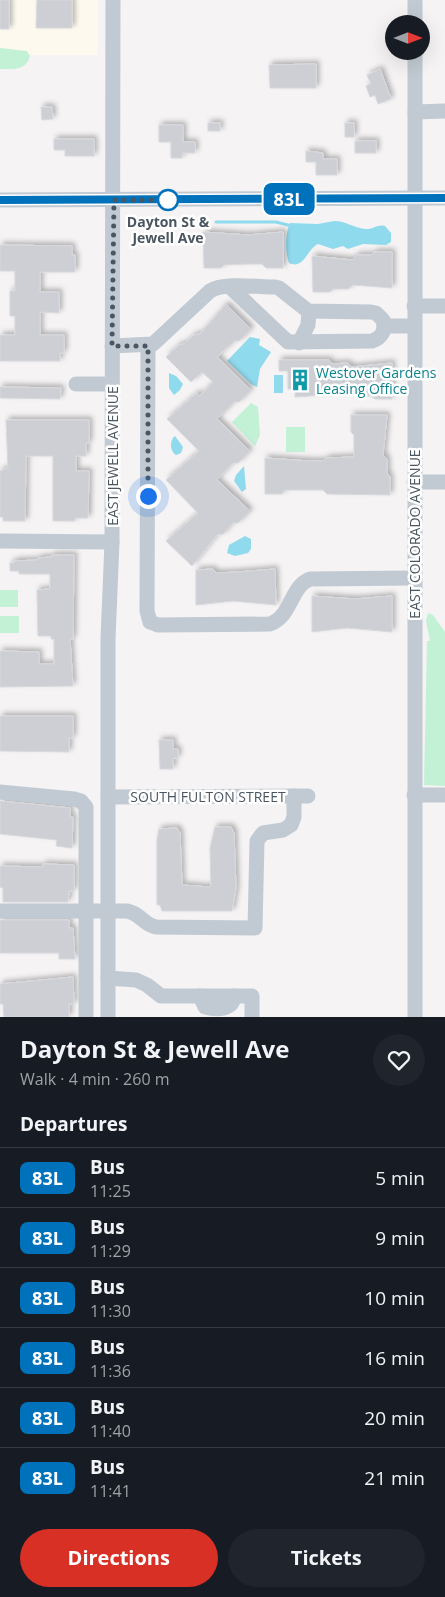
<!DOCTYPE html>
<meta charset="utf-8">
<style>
body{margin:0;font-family:"Open Sans",sans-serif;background:#20242c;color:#f1f3f6;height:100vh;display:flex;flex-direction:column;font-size:19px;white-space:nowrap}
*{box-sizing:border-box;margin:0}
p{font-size:16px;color:#9ea1a6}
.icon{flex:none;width:28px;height:28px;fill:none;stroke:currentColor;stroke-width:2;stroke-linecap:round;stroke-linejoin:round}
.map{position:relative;height:1017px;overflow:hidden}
.details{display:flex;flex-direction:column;background:#171b24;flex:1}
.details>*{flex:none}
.badge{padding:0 10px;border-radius:8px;font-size:18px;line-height:32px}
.needle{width:32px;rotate:90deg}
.buttons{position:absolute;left:385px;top:15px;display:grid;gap:10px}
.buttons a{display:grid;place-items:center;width:45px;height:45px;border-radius:50%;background:#171b24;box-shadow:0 5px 20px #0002;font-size:25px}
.you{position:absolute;width:25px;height:25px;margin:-12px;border:4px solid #fff;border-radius:50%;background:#1a73e8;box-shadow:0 0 0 8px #1a73e833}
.map>.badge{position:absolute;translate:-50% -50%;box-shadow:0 0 0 2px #fff}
h2{padding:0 20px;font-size:19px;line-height:45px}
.round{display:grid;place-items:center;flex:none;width:52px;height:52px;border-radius:26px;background:#20242c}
.headline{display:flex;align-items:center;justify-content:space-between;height:85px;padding:0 20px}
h1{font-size:24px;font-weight:700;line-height:38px}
.cta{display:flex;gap:10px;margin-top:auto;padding:10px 20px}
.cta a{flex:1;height:58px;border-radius:30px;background:#d93025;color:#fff;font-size:20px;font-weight:700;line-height:58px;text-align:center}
.cta a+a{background:#20242c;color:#f1f3f6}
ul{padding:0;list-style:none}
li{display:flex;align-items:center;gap:15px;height:60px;padding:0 20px;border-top:1px solid #363941}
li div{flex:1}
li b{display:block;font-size:19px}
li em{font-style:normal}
li .badge{min-width:55px;font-weight:700;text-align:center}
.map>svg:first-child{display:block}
</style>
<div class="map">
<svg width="445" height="1017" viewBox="0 0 445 1017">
<defs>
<filter id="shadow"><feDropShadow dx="3" dy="-3" stdDeviation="2.5" flood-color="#0004"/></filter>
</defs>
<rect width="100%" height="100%" fill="#f5f3f3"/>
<rect fill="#fdf9ef" x="0" y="0" width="98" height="55"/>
<g fill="#c3f1d5">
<path d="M0,48L27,51L30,56C26,71 13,69 0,69Z"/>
<polygon points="251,403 258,407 260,435 255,446 232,422"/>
<rect x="286" y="427" width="19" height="25"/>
<rect x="0" y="590" width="18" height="17"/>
<polygon points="428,613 433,615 445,632 445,786 424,785 427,641 430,641 426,621"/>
<rect x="0" y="616" width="19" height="17"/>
</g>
<g fill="#90daee">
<path d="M334,221C346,221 354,228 365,229C373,230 377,224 385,226L391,233V242L386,245L363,244L348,249L343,246L333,249L318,244C307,249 304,270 289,263C285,253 285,233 290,223L318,224Z"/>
<polygon points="250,337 260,339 259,345 271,352 260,369 257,387 251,384 227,361"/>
<polygon points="169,373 176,376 183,384 180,390 174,395 169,388"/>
<rect x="274" y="375" width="9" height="18"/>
<path d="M175,436L183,447L181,453L176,455C170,452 169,440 175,436Z"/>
<polygon points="244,466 246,489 242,492 234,481 236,475"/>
<polygon points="245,536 251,539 251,549 248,553 235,556 227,553 229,545"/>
</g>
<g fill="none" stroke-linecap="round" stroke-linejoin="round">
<polyline stroke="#90daee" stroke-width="3" points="216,222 276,222 288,225"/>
</g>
<g fill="#cdcfd5" stroke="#d7d9de" filter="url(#shadow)">
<rect x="0" y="0" width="9" height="29"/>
<polygon points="37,0 72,0 72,28 36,28"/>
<polygon points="316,64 316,88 270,88 269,65"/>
<polygon points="380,69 391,99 378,104 375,95 370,97 366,86 371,84 367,75"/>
<polygon points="41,107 52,107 53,119 42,120"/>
<rect x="208" y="123" width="12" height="8"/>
<rect x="345" y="123" width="9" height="14"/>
<polygon points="159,125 183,125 183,142 195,142 195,153 182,153 182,158 171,158 171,142 159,142"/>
<polygon points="54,139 94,139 94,156 65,156 65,150 54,150"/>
<rect x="355" y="141" width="21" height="12"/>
<polygon points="306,151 323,153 323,159 337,159 337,175 316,175 316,162 306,162"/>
<polygon points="203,232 248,235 283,232 283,268 266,268 262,264 248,264 224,265 221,268 204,268"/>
<polygon points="0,245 72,246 72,255 75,255 75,272 40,272 40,292 59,292 59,313 40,312 40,335 64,335 64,353 60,353 60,361 0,361 0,335 15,335 15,316 10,316 10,291 15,291 15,271 0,271"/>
<polygon points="375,252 392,252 392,288 353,285 348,289 333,289 330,292 313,292 312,256 352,260 357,255 371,255"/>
<polygon points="226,304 251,329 239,341 234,341 217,357 251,390 239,402 234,402 217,419 250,451 238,463 233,463 217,480 250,511 238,523 233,523 223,534 217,535 192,566 166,541 198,513 166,480 199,451 167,419 197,393 200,396 213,382 202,372 191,382 166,357 179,345 184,344 194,335 200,334"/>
<polygon points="279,360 329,360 332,364 347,363 352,367 392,363 392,399 375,399 371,396 357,396 352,393 295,397 295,389 288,389 288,371 279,371"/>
<polygon points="0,387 61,388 60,399 0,398"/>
<polygon points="351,415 387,415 383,455 387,459 387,473 390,477 390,495 327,494 323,490 285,490 282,494 265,494 265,458 309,461 323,461 327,458 354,457 354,435 351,432"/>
<polygon points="6,420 89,420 89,443 86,443 86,456 76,456 76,471 89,471 88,518 75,518 75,521 53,521 53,456 26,456 25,521 3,521 3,517 0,517 0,471 8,468"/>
<polygon points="52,555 74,555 73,639 70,639 73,686 0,687 0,651 39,652 39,664 54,664 54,639 51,639 51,636 38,636 37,590 50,589 50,574 19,574 19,571 10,571 10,563 14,563 14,561 38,560 38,558 52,557"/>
<polygon points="213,569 216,573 238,572 275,569 276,605 233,601 196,605 196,570"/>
<polygon points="312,596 355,599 392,596 392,632 347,628 312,632"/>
<polygon points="0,716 73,716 73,738 69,738 69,752 0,751"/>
<polygon points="159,740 173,740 173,749 178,749 178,758 173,758 173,769 160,769"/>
<polygon points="0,801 70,808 70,816 73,817 72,848 56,846 57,840 0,834"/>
<polygon points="215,827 231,827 234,833 236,888 232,911 162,911 160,905 157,905 157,840 159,829 177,828 180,833 182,885 209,887 211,886 210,848"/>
<polygon points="43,864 74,865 74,891 69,891 68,902 3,902 3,888 0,887 0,866 43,867"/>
<polygon points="0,920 69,920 69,928 73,928 75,959 59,959 59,953 0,953"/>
<polygon points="73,977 74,1004 69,1004 69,1017 4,1017 3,1004 0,1004 0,984"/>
</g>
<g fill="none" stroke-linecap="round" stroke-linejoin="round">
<g stroke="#c1cad2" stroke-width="15">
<polyline points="415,0 415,24"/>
<polyline points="415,112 445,111"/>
<polyline points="0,200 445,198"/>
<polyline points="414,306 445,306"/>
<polyline points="384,326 414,326"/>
<polyline points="299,343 308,325 309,311"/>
<path d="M148,345L147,611L150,622L158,625L270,624C292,616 290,587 310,579L414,578"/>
<path d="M112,346L153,344L210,291C223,282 258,287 275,287L279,288L308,311L371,312L376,313L383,320C386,330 382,338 372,341L288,342L230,287"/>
<polyline points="76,384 112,384"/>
<polyline points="414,482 445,482"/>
<polyline points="0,541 112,542"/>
<polyline points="0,792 74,799 81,801 86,807 86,1017"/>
<polyline points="414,795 445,795"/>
<polyline points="108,797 308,796"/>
<path d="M0,911H127C140,913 144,925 156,927L255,928L257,841L263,833L283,830L291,825L294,817V796"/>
<polyline points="108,978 136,980 147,985 161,996 252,996 252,1017"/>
<path d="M200,996L205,1007C217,1010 233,1010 234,996"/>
<polyline points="108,1017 108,639 112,542 113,0"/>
<polyline points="415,1017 415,51"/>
</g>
</g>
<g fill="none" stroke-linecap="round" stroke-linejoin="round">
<g stroke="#fff" stroke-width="11">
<polyline id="line" points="0,200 445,198"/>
</g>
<use href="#line" stroke="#0072bc" stroke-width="8"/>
<polyline stroke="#4a5661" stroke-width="5" stroke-dasharray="0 9" points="148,496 148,346 112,346 114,200 168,200"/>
</g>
<defs>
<g id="building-bare" transform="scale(1.725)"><path d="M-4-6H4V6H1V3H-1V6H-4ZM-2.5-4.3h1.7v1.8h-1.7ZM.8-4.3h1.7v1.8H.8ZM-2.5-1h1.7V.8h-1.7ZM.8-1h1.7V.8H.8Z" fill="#0f9aa8" stroke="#fff" stroke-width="2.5" paint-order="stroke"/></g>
</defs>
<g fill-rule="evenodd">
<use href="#building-bare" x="300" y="380"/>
</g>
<circle fill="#fff" stroke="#0072bc" stroke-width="2.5" cx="168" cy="200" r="10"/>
<g text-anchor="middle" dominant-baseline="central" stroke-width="5" stroke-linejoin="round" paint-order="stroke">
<g font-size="14" font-weight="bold" fill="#4a5661" stroke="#fff">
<text x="168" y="221">Dayton St &amp;<tspan x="168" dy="16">Jewell Ave</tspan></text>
</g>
<g font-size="14" fill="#0d838f" stroke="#fff" text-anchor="start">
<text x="316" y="372">Westover Gardens<tspan x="316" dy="16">Leasing Office</tspan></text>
</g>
<g font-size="14" fill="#4a5661" stroke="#fff">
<text transform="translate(112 456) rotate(-90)">EAST JEWELL AVENUE</text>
<text transform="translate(414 534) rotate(-90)">EAST COLORADO AVENUE</text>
<text x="208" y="796">SOUTH FULTON STREET</text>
</g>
</g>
</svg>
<div class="buttons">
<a><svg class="needle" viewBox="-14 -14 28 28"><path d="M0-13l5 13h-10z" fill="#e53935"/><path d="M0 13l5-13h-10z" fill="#9ea1a6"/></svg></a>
</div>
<div class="you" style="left:148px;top:496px"></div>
<b class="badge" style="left:289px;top:199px;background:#0072bc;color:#fff">83L</b>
</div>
<section class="details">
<div class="headline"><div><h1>Dayton St &amp; Jewell Ave</h1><p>Walk · 4 min · 260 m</p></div><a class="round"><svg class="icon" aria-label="heart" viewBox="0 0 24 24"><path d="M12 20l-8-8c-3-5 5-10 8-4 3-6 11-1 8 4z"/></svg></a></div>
<h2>Departures</h2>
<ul>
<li><span class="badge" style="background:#0072bc;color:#fff">83L</span><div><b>Bus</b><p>11:25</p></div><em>5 min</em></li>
<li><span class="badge" style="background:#0072bc;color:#fff">83L</span><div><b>Bus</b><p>11:29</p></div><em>9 min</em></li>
<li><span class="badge" style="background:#0072bc;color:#fff">83L</span><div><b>Bus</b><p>11:30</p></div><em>10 min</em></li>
<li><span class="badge" style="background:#0072bc;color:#fff">83L</span><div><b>Bus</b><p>11:36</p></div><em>16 min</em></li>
<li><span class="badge" style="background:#0072bc;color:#fff">83L</span><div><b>Bus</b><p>11:40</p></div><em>20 min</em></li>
<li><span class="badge" style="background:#0072bc;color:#fff">83L</span><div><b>Bus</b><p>11:41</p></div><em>21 min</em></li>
</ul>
<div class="cta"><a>Directions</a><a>Tickets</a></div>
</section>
